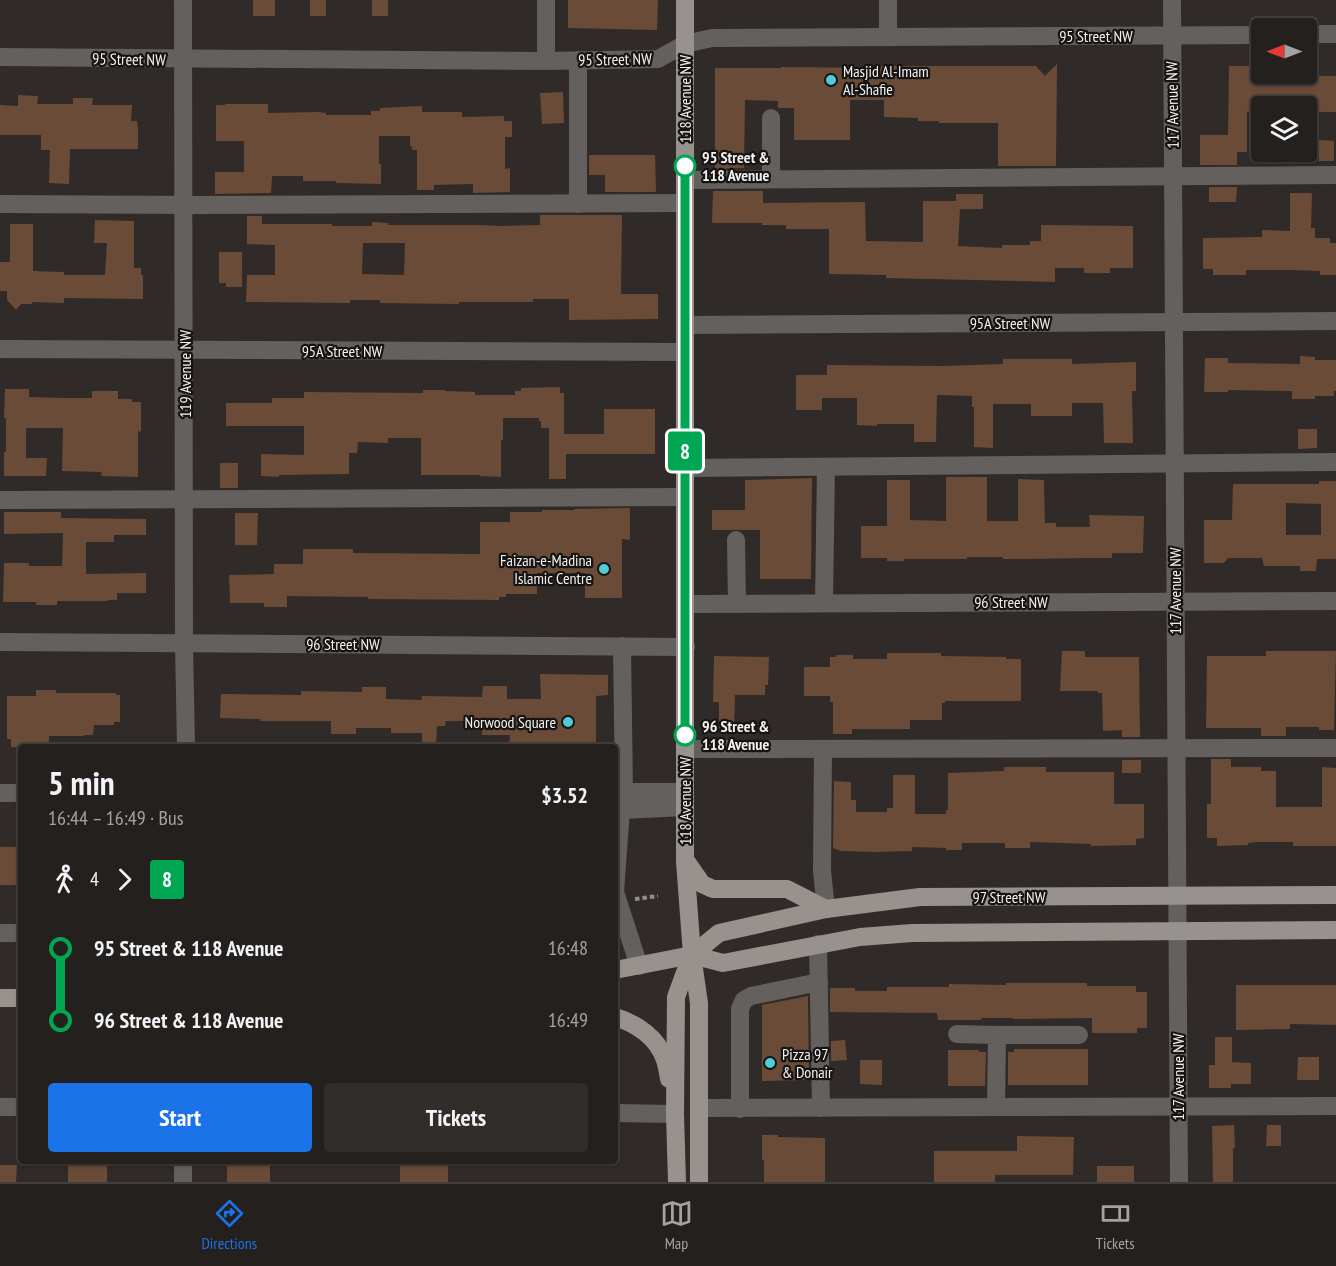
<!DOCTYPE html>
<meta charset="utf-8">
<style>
body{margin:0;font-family:"PT Sans Narrow",sans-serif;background:#302d2b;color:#f1f3f6;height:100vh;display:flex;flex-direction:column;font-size:22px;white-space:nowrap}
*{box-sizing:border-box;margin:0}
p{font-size:20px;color:#a3a3a4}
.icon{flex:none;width:33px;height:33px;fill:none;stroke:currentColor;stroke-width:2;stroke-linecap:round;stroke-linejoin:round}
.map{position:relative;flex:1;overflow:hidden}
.side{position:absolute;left:18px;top:744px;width:600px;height:420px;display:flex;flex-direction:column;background:#24201e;border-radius:6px;box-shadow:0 2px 4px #0004,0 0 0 2px #413e3c}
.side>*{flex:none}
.badge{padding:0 12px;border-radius:4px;font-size:21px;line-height:39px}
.needle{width:39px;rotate:270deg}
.fabs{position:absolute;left:1251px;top:18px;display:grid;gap:12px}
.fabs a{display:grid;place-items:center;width:66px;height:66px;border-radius:6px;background:#24201e;box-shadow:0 2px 4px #0004,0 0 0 2px #413e3c;font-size:30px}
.map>.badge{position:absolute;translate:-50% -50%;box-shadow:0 0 0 3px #fff}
.legs{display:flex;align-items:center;gap:9px;height:66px;padding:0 30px;font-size:20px}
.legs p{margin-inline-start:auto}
.overview{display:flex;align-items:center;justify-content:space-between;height:102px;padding:0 30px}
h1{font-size:33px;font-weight:700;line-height:45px}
.cta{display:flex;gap:12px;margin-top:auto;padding:12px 30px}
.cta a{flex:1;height:69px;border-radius:6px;background:#1a73e8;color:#fff;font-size:24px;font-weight:700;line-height:69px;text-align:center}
.cta a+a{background:#302d2b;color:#f1f3f6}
ul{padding:0 30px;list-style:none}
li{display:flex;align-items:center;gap:21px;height:72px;font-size:22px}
li i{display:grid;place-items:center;width:9px;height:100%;margin:0 8px;background:currentColor}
li i::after{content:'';width:15px;height:15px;margin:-8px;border:4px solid;border-radius:50%;background:#24201e}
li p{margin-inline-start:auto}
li:first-child i{background:linear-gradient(#0000 50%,currentColor 0)}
li:last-child i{background:linear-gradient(currentColor 50%,#0000 0)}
.menu{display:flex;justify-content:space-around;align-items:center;height:84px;border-top:2px solid #413e3c;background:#24201e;font-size:16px;color:#a3a3a4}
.menu a{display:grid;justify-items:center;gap:3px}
.menu .on{color:#1a73e8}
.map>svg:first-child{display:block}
</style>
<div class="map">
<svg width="1336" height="1182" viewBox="0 0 1336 1182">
<rect width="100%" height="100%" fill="#302b28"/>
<g fill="#694b37" fill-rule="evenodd">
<rect x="253" y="0" width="22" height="16"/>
<rect x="310" y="0" width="16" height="16"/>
<rect x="372" y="0" width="16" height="16"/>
<polygon points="568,0 658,0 657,30 568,28"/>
<polygon points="1057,64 1056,166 998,166 998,123 939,123 939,121 918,121 918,118 884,117 884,100 850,100 850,140 794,140 794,108 778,108 778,101 745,100 744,168 715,169 715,68 781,68 781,67 881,68 881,66 1036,66 1045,76"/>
<polygon points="1229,66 1262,66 1262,74 1284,74 1284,76 1335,76 1336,77 1336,112 1306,112 1306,106 1262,106 1262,112 1247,112 1247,152 1237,152 1237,165 1200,165 1200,135 1228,135"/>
<polygon points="563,92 564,123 542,124 540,93"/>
<polygon points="18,95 38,96 37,104 73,104 73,98 93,98 92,105 132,105 131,121 137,121 138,128 138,149 70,149 69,184 49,183 50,150 41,150 41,135 0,135 0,105 18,106"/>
<polygon points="225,104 268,104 268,113 319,112 326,113 326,115 371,115 371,111 380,111 380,108 422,106 422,112 462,112 462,117 504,116 504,121 512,121 512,137 505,137 505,169 510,168 510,192 473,193 473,184 434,185 434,190 417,190 417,150 412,150 412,146 410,146 410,136 379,136 379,164 381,164 381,184 336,183 336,181 303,181 303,176 272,176 271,193 215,194 215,172 244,172 244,141 216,141 216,105 225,105"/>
<polygon points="1319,140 1334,141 1334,161 1319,161"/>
<polygon points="589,155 655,155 656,192 605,192 605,175 589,175"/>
<polygon points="1209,187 1237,187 1236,202 1209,202"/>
<polygon points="713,191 763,191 763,203 865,202 866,241 923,242 923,201 956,201 956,194 983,194 983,209 960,209 958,246 1002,248 1002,245 1030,245 1030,241 1041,241 1041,225 1133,226 1133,268 1110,268 1110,273 1084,273 1084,268 1055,268 1055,282 886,278 886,275 829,274 829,229 786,229 786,225 762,225 762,223 712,223"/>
<polygon points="1290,193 1312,193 1311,228 1315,228 1315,238 1330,238 1330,243 1336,243 1336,275 1320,275 1320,271 1290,270 1246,270 1246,275 1213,275 1213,269 1203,269 1203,238 1262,237 1262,230 1290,231"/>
<path d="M540,215H622L621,294H658V319L569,320V299H533V302H459V304L380,303V300H350V303L246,302L247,275H275V245L247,244V216H262V224H332V226H372V222L388,223V225H478L502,226L540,225ZM363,243H405L404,275L362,274Z"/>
<polygon points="95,220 134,221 134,268 141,268 141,275 143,275 143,299 64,298 64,303 32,302 32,304 21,304 16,310 7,300 7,291 0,291 0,262 10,262 10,224 33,224 33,271 64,272 64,275 105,275 107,243 94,243"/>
<polygon points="219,252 242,252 242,287 226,287 226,283 219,283"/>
<polygon points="1300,356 1315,357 1315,360 1336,360 1336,391 1334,391 1334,396 1315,396 1315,399 1292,399 1292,391 1228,390 1228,392 1204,392 1205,358 1228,358 1228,363 1300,364"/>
<polygon points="1003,359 1072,359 1072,364 1136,362 1136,391 1132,391 1133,443 1104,443 1103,403 1072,403 1072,416 1031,416 1031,404 993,404 993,448 974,447 974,407 972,407 972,396 937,395 936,442 914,442 914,424 877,424 877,426 857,425 857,398 822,398 822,410 796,410 796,375 827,375 827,365 941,366 1003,364"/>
<polygon points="560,387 560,393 564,393 564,434 604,434 604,409 655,409 655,454 566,454 566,479 549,479 549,428 541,428 541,421 539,421 539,418 503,418 503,440 501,440 501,477 480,476 480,475 421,475 421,438 388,438 388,443 358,442 357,453 349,453 349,474 279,475 279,477 261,476 261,454 304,455 304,426 226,426 226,403 272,403 272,398 304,398 304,392 423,393 423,390 445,390 445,391 475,392 475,395 515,395 515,391 521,391 521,388"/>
<polygon points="5,389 29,389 29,397 63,398 92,398 92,391 118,391 118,399 132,399 132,402 141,402 141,432 138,431 138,477 101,476 102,472 62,471 63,428 26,428 26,458 47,458 46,476 4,476 4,452 6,452 6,418 4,418"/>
<polygon points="1298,429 1317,429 1317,448 1298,449"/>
<rect x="220" y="463" width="18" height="25"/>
<polygon points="946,477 987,477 987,521 1018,521 1018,479 1044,480 1045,523 1056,523 1056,527 1090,527 1089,515 1144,516 1143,553 1112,553 1112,558 1090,558 1022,559 1003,559 1003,557 967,557 967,559 904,559 904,561 887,561 887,558 861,558 861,526 887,526 887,480 910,480 910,520 946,521"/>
<polygon points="812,478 811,579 760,579 760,530 712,530 712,510 745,510 745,480"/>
<path d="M1319,481H1336V559H1317L1316,571H1300V566H1264L1262,558H1228L1224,563H1204V520H1232L1233,484H1319ZM1286,503L1321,504V535H1286Z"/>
<polygon points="630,508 630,540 622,539 622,598 585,598 585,573 537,573 537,594 506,594 506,597 499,597 499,600 368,599 368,597 287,596 287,607 264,607 264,603 230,603 229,575 274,574 274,564 303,564 303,549 353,549 353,553 480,554 480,522 510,522 510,512 542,512 542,510 574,510 574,509"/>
<polygon points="4,512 61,512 61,518 146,519 146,535 114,535 114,542 86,542 86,574 146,573 146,593 117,593 117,600 108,600 108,601 57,601 57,605 36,605 36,602 3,602 4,563 29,563 29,566 62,566 63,533 4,534"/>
<polygon points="235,513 258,513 257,545 235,545"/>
<polygon points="1062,651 1085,651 1085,657 1139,657 1140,737 1122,737 1122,730 1103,731 1102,693 1098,693 1098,691 1060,691"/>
<polygon points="1266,651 1336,651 1334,730 1319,730 1319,727 1286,727 1286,736 1261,736 1261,728 1206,728 1207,656 1266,656"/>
<polygon points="887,653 941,653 941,656 1006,657 1006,659 1021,659 1021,701 945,701 945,703 942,703 942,720 910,720 910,729 852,729 852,734 833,734 833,702 830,702 830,696 804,696 804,667 830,667 830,657 836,657 836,655 853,655 853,659 887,659"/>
<polygon points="714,656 769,657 768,685 765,685 765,695 735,695 734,731 719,731 719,702 713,702"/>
<polygon points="540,674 608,675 608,695 596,696 596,747 509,747 510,735 482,735 482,721 446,721 445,726 437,726 436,747 422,747 422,733 391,733 391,728 356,728 356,734 331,734 331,721 260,721 260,719 220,718 221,694 228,694 301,695 301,691 362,692 362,687 386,687 386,699 422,700 422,696 482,697 483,686 507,686 507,699 541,699"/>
<polygon points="36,690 56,690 56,693 116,693 116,695 120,695 120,722 114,722 114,725 94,725 93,735 84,735 84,736 49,736 49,747 11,747 11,739 7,739 7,696 36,696"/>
<polygon points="1211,759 1231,759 1231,767 1261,767 1261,771 1276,771 1276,807 1322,807 1322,767 1336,768 1336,846 1293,846 1293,842 1258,842 1248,843 1248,845 1217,846 1217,838 1207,838 1207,804 1211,804"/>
<rect x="1122" y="760" width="19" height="13"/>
<polygon points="1004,767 1046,767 1046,772 1114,772 1114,803 1116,804 1144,804 1144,838 1136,839 1136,845 1091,846 1091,844 1030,842 1030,848 1005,848 1005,843 962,843 962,850 946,850 946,848 912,847 912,851 875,852 841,851 833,848 834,781 851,782 851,800 856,800 856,812 887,812 887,808 893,808 893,775 915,775 915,814 946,814 946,810 948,810 948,773 1004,771"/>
<polygon points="0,847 21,847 20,885 0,885"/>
<polygon points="1006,983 1087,983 1087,986 1136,986 1136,992 1147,992 1147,1028 1137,1028 1137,1033 1092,1033 1092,1018 1013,1019 1013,1018 981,1018 981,1020 938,1020 937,1013 830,1012 830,988 855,988 855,991 887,991 887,987 949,987 949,984 1006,985"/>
<polygon points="1236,985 1336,985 1336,1025 1290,1024 1290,1029 1236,1030"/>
<polygon points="808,996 809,1080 762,1081 762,1005"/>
<polygon points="1215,1037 1232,1037 1232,1062 1251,1063 1251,1084 1231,1084 1231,1088 1209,1088 1209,1065 1215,1065"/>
<polygon points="845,1040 847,1060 831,1061 831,1041"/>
<polygon points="1014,1049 1088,1049 1088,1085 1008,1085 1008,1052 1014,1052"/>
<polygon points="948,1050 979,1050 979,1052 986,1052 985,1086 948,1086"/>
<polygon points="1298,1057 1319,1057 1319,1080 1297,1080"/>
<polygon points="860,1060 882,1060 882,1085 860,1084"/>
<polygon points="1234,1125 1235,1148 1233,1148 1233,1182 1213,1182 1212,1126"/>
<polygon points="1267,1125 1281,1125 1281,1146 1266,1146"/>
<polygon points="762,1135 778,1135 778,1137 825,1138 825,1182 764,1182 764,1160 762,1160"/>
<polygon points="1017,1136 1074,1137 1073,1175 995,1175 995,1182 934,1182 934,1151 1017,1151"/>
<rect x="68" y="1161" width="39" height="21"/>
<rect x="227" y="1161" width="43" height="21"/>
<rect x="400" y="1161" width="48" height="21"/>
<polygon points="0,1165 17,1165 16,1182 0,1182"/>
<rect x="1097" y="1166" width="37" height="16"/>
</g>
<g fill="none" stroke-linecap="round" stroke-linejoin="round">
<polyline stroke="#938f8c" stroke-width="4" stroke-dasharray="4.5 3" stroke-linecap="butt" points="635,899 658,896"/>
<g stroke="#63605e" stroke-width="18">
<polyline points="183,0 184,643 186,747"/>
<polyline points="888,0 888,37"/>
<polyline points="1172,0 1179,1182"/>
<polyline points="1306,34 1336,34"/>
<polyline points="0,57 546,61 658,59 685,44 712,38 1262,35"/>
<polyline points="546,61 546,0"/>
<polyline points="771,118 771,179"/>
<polyline points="685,180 1336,175"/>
<polyline points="0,204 198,205 685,203"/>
<polyline points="578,204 578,60"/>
<polyline points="685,325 1336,321"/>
<polyline points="0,349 685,352"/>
<polyline points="685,468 1336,462"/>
<polyline points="0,500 685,497"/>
<polyline points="736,540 737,604"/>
<polyline points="824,603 826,467"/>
<polyline points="686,604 1336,601"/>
<polyline points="0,642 686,647"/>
<polyline points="622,646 624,792"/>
<polyline points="685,749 1336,748"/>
<polyline points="823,749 822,871 826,909"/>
<polyline points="615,792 685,792"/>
<polyline points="0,793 21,793"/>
<polyline points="0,933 21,933"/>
<polyline points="818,944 821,1108"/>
<polyline points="639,966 615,892 621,810 685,807"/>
<polyline points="957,1034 997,1035 996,1107"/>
<polyline points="997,1035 1079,1035"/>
<polyline points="0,1107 21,1107"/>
<polyline points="699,1108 1336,1106"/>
<polyline points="740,1109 740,1009 744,1000 751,996 819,982"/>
<polyline points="615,1113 675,1114"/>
<polyline points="183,1161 183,1182"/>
</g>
<g stroke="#98928f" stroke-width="18">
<polyline points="685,0 685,861 692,955 699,1003 699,1182"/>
<polyline points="686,861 702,884 713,889 787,889 826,909"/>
<polyline points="692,955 723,963 860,937 912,933 1336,930"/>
<polyline points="615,970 692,955 719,933 826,909 920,897 1336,895"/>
<polyline points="0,998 21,998"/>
<path d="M615,1017C636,1023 658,1038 665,1060C667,1066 668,1073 669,1079"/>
<polyline points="677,1182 675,1114 676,997 691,956"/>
</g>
</g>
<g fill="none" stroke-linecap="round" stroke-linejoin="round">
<g stroke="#fff" stroke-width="14">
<polyline id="line-1" points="685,166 685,735"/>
</g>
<use href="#line-1" stroke="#00a651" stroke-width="9"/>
</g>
<g fill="#52cbd8" stroke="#161413" stroke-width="2">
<circle cx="831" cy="80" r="6"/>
<circle cx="604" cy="569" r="6"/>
<circle cx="568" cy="722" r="6"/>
<circle cx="770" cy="1063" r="6"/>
</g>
<g fill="#fff" stroke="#00a651" stroke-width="3">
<circle cx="685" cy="166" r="10"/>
<circle cx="685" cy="735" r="10"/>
</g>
<g text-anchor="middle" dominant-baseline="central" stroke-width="4.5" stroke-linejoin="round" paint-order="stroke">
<g font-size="16" fill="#f3f0ed" stroke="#161413">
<text x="1096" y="36">95 Street NW</text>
<text transform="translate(129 59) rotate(1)">95 Street NW</text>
<text transform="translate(615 59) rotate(-1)">95 Street NW</text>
<text transform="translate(685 99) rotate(-90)">118 Avenue NW</text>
<text transform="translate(1172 105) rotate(-91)">117 Avenue NW</text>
<text x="1010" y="323">95A Street NW</text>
<text x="342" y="351">95A Street NW</text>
<text transform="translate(185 374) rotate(-90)">119 Avenue NW</text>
<text transform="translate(1175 591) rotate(-90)">117 Avenue NW</text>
<text x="1011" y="602">96 Street NW</text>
<text x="343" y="644">96 Street NW</text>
<text transform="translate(685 801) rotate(-90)">118 Avenue NW</text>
<text x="1009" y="897">97 Street NW</text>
<text transform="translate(1178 1077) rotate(-90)">117 Avenue NW</text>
</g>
<g font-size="16" fill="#f3f0ed" stroke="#161413" text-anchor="start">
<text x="843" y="71">Masjid Al-Imam<tspan x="843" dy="18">Al-Shafie</tspan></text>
<text x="592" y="560" text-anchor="end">Faizan-e-Madina<tspan x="592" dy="18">Islamic Centre</tspan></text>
<text x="556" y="722" text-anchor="end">Norwood Square</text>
<text x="782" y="1054">Pizza 97<tspan x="782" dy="18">&amp; Donair</tspan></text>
</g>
<g font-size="16" font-weight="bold" fill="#f3f0ed" stroke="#161413" text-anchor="start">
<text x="702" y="157">95 Street &amp;<tspan x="702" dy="18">118 Avenue</tspan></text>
<text x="702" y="726">96 Street &amp;<tspan x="702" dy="18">118 Avenue</tspan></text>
</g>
</g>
</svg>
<div class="fabs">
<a><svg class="needle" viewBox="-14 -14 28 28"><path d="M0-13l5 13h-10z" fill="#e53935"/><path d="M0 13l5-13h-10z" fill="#a3a3a4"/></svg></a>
<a><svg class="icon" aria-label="layers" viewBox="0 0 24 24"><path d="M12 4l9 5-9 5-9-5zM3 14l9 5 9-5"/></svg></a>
</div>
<b class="badge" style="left:685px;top:451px;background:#00a651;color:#fff">8</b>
<section class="side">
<div class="overview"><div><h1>5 min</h1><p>16:44 – 16:49 · Bus</p></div><b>$3.52</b></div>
<div class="legs"><svg class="icon" aria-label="walk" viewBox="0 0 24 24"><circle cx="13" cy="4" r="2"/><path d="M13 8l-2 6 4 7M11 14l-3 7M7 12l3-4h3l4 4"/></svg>4<svg class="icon" aria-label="forward" viewBox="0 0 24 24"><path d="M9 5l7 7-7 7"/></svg><b class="badge" style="background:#00a651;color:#fff">8</b></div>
<ul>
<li><i style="color:#00a651"></i><b>95 Street &amp; 118 Avenue</b><p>16:48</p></li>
<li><i style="color:#00a651"></i><b>96 Street &amp; 118 Avenue</b><p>16:49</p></li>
</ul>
<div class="cta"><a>Start</a><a>Tickets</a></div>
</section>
</div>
<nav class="menu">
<a class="on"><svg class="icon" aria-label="directions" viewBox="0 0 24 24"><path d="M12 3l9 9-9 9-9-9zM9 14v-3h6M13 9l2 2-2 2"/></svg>Directions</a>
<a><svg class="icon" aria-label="map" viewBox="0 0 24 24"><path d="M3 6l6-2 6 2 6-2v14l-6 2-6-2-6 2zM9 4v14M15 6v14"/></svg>Map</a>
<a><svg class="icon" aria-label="tickets" viewBox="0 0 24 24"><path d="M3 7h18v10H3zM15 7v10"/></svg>Tickets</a>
</nav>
